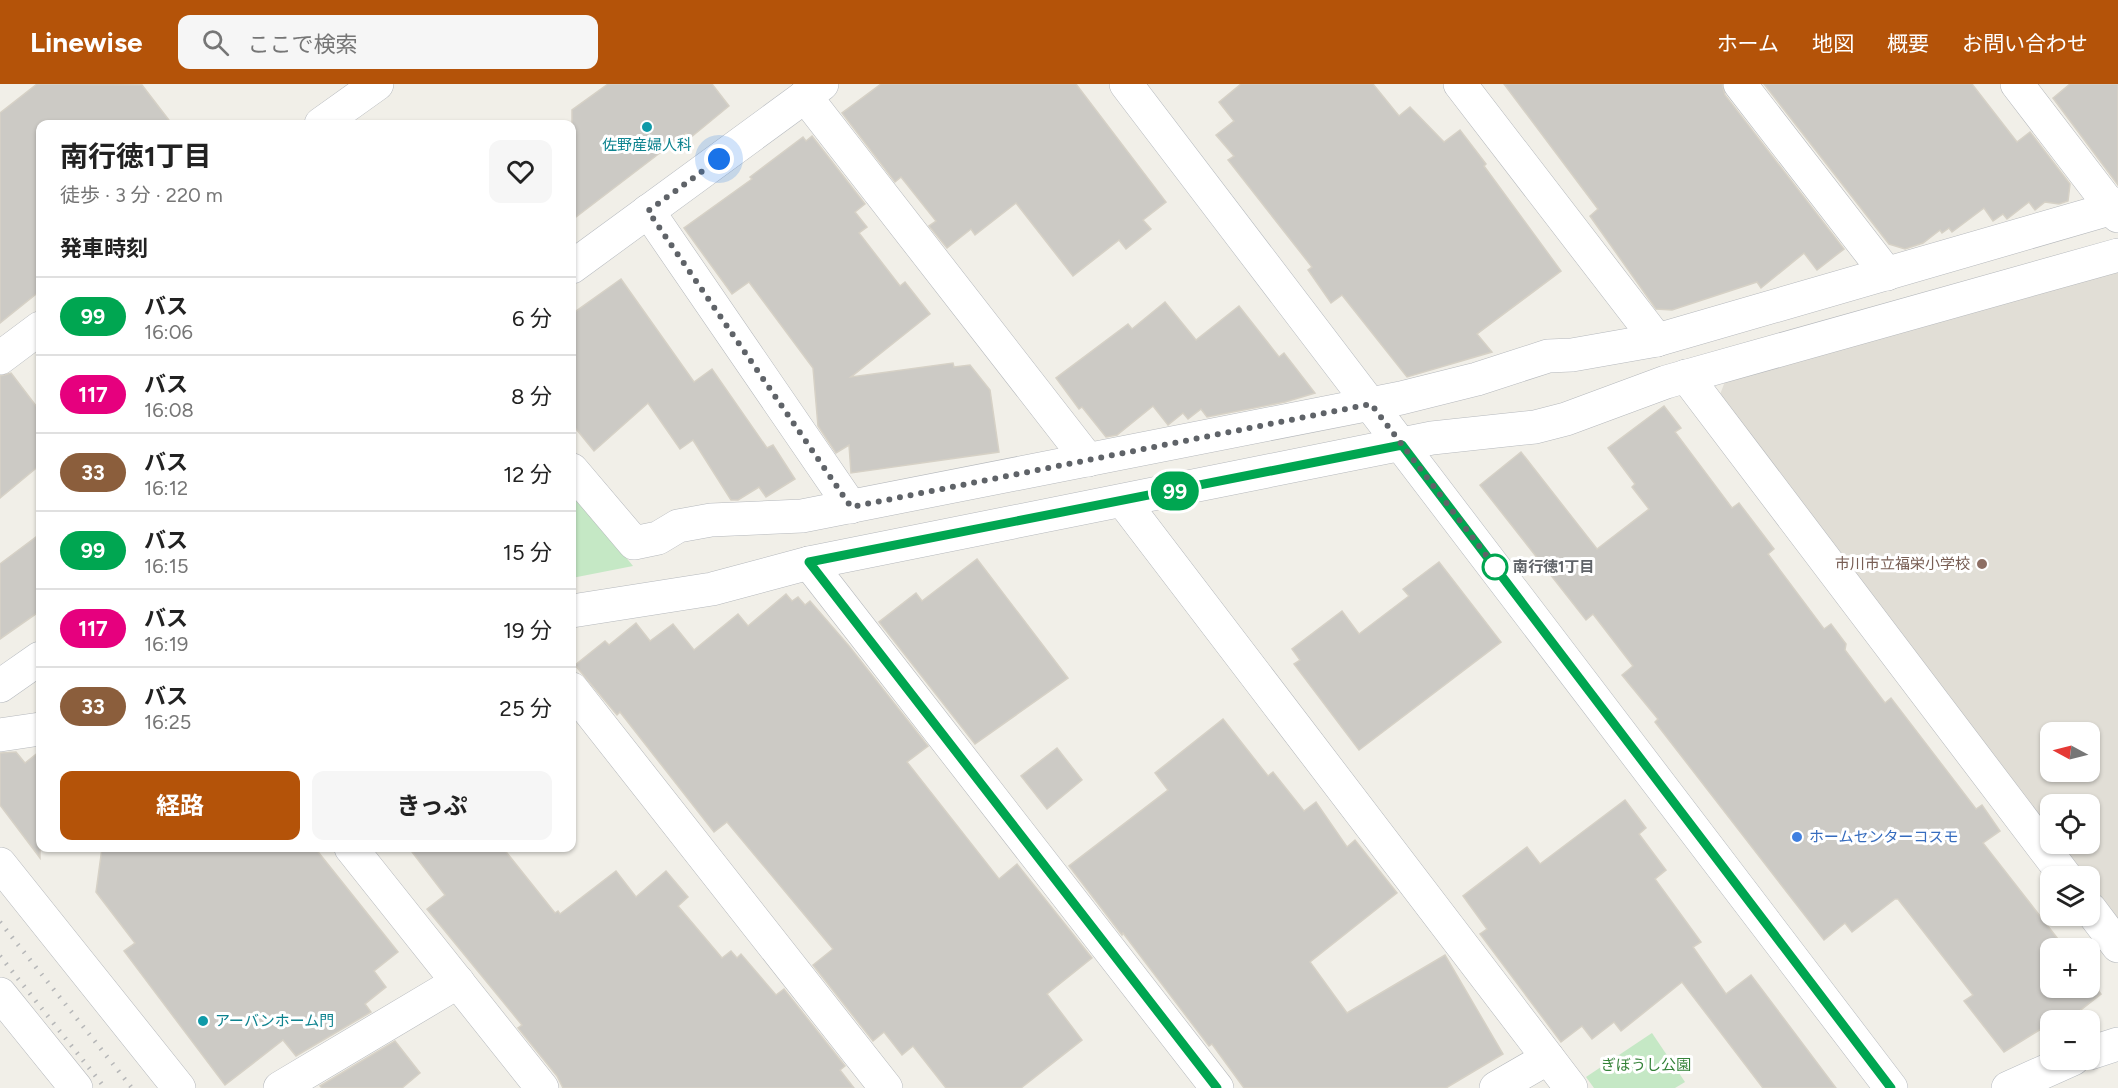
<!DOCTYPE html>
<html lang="ja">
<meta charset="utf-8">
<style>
body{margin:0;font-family:Figtree,"Noto Sans JP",sans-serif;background:#f6f6f6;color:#222;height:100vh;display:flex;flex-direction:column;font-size:22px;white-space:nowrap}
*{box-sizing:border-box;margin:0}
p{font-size:20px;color:#767676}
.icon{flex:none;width:33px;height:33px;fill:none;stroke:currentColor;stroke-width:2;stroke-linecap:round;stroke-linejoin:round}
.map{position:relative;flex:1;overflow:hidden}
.side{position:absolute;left:36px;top:36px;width:540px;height:732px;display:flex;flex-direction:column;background:#fff;border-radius:12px;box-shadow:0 2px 4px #0004}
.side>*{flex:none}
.badge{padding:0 12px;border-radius:20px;font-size:21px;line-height:39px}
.needle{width:39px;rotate:277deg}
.controls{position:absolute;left:2040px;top:638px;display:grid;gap:12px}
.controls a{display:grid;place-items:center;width:60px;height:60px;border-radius:12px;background:#fff;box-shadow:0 2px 4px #0004;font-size:30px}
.you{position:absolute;width:30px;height:30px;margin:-15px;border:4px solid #fff;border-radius:50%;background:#1a73e8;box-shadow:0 0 0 9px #1a73e833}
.map>.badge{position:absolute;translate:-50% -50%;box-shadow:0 0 0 3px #fff}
h2{padding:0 24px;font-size:22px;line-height:54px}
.round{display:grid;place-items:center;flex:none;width:63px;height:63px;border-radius:12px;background:#f6f6f6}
.headline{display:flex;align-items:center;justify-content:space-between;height:102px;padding:0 24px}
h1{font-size:28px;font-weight:700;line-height:45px}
.button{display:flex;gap:12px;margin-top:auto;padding:12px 24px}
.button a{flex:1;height:69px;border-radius:12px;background:#b45309;color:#fff;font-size:24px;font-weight:700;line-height:69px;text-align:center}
.button a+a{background:#f6f6f6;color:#222}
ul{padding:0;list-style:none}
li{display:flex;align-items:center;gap:18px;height:78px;padding:0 24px;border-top:2px solid #e0e0e0}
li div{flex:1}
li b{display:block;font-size:22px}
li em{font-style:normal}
li .badge{min-width:66px;font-weight:700;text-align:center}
header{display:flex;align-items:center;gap:36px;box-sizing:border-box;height:84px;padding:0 30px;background:#b45309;color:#fff}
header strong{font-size:28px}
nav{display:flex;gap:33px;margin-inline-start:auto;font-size:21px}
.search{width:420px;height:54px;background:#f6f6f6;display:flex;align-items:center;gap:15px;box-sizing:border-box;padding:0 21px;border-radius:12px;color:#767676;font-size:22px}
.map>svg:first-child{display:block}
</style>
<header>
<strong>Linewise</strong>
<div class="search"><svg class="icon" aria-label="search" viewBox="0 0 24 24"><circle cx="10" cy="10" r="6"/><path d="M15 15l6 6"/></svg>ここで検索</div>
<nav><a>ホーム</a><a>地図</a><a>概要</a><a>お問い合わせ</a></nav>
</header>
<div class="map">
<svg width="2118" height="1004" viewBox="0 0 2118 1004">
<rect width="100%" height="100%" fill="#f1efe8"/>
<path fill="#e1ded6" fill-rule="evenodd" d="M2118,185V838L2090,800V792H2083L2058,759H2090V720H2050V749L1719,313L1726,295ZM2050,648H2090V687H2050Z"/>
<g fill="#c5e8c5">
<polygon points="572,407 633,482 572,494"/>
<polygon points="1652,949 1685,998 1675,1004 1594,1004 1586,993"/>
</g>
<g fill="#cccac5" stroke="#d6d1c6" stroke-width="1.5">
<polygon points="37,0 142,1 172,40 40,40 40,207 0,239 0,29"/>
<polygon points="608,0 712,0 729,22 690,54 686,49 572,136 572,26"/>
<polygon points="881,0 1076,0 1166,118 1143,136 1151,145 1126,165 1119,156 1073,192 1016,119 975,151 971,145 947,164 929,142 936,137 901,93 895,98 842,29"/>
<polygon points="1241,0 1373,0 1399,32 1410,23 1444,58 1460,46 1486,80 1484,82 1561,187 1477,250 1492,268 1407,293 1342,211 1331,219 1308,186 1312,183 1228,76 1234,72 1216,51 1234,37 1219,18"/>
<polygon points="1504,0 1722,0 1725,11 1844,165 1817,186 1804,169 1761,204 1757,198 1672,226 1656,225 1590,132 1598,125"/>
<polygon points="1764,0 1972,0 2017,58 2030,48 2070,100 2068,117 2059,120 2045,118 2035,126 2029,118 2007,135 2003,130 1993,137 1984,124 1952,148 1949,144 1942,149 1940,146 1923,159 1905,165 1889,160"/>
<polygon points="2070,0 2118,0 2118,101 2053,14"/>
<polygon points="812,52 865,120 855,128 867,143 859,149 900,202 905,198 930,230 851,293 953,279 954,283 970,281 990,306 999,368 851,389 849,361 836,369 818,342 813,284 749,198 732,210 684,144 752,95 750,93 803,53 806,57"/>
<polygon points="621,195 694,298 712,285 767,364 773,361 795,395 766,413 759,403 738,416 731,416 693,356 680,365 648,319 594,367 572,340 572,230"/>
<polygon points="1165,218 1196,256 1239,222 1279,273 1284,269 1315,309 1285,318 1207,333 1201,325 1188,335 1183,329 1168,341 1153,322 1117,351 1106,353 1082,323 1079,325 1056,294 1128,240 1132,245"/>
<polygon points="11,289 40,327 40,381 0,414 0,292"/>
<polygon points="1664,322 1681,344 1675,348 1732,424 1739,419 1774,465 1768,470 1824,545 1831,540 1846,560 1845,566 1885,619 1891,614 1976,725 1982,721 2000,747 1983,759 2065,864 2050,864 2050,903 2090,903 2090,895 2101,910 2068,936 2050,936 2050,940 2042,946 2041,945 2004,968 1964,917 1973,911 1898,815 1895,815 1852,848 1845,839 1824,856 1655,638 1658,635 1622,591 1633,582 1593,530 1586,536 1480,401 1521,368 1597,465 1649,425 1632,403 1635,400 1608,364"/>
<polygon points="40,450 40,527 0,555 0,480"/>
<polygon points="977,475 1068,594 975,660 879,538 916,509 922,517"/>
<polygon points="1439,478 1501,558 1359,666 1294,580 1300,576 1292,565 1342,527 1359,550 1409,512 1403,505"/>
<polygon points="786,510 792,517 798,513 805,521 810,517 849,562 928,662 907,678 999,795 1017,780 1092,874 1047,910 1082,956 1021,1004 946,1004 913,962 902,971 884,948 873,957 813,881 833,865 727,738 714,748 620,628 617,631 575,581 605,557 609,561 636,539 650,557 673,540 694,566 738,530 748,542"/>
<polygon points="1223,635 1268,692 1273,688 1304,727 1316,718 1347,763 1355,756 1397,809 1310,878 1347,929 1445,871 1503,970 1446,1004 1244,1004 1212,960 1209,962 1123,849 1122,851 1069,782 1168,706 1155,689"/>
<polygon points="1057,664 1082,696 1047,725 1021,692"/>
<polygon points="40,667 40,774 0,721 0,669 16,668 25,679"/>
<polygon points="1625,716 1646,744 1639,750 1666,786 1655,795 1701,858 1693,863 1726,910 1751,891 1836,1004 1763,1004 1682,898 1621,947 1614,938 1592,955 1582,942 1561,958 1480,850 1487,845 1463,812 1527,763 1540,780"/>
<polygon points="102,764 315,764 398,868 374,887 386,903 365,920 371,928 296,972 283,956 225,1001 124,867 135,859 96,808"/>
<polygon points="409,764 503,764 555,829 558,827 560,830 616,787 636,813 666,787 688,813 678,822 722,874 731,867 737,874 741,870 776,911 784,905 845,982 840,986 854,1004 563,1004 557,992 518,944 522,941 427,825 445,811"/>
<polygon points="395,957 420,989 402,1004 322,1004 320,1002"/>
</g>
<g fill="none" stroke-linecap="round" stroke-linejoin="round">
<g stroke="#b5b8bc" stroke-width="34">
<g id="street">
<polyline points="1460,0 1657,256"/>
<polyline points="1740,0 1887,190"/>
<polyline points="2017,0 2118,132"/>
<polyline points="805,12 1088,376"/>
<polyline points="321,40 377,0"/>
<polyline points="648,127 851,423"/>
<polyline points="0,274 40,244"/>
<polyline points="1686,292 2065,792"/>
<polyline points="572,386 634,459 658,454 678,442 711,436 802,432 1401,314 1477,295 1548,272 1572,271 1657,256 2113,124 2118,120"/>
<polyline points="1123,417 1571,1004"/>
<polyline points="809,479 1217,1004"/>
<polyline points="572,527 712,505 809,479 1432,354 1535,343 1566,335 1666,298 2118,171"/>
<polyline points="572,605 886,1004"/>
<polyline points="0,651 40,645"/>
<polyline points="351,764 542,1004"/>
<polyline points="0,780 179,1004"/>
<polyline points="2090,825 2118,862"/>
<polyline points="0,910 76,1004"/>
<polyline points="280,1004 458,898"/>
<polyline points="1496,1004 1548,974"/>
</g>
</g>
<g stroke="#b6babf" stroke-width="34">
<g id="secondary">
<polyline points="1126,0 1891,1004"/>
<polyline points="572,183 822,0"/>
<polyline points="0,602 40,574"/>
<polyline points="2090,969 2118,960"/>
<polyline points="2008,1004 2073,975"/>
</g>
</g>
<use href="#street" stroke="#fff" stroke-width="33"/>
<use href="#secondary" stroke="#fff" stroke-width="33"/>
<g stroke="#b6b7b8" stroke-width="4.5" stroke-dasharray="1.5 8" stroke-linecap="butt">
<polyline points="0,838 132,1004"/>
<polyline points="0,872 105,1004"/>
</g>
</g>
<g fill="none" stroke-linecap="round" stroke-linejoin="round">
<g stroke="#fff" stroke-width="14">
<polyline id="line" points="1217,1004 809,478 1402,361 1891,1004"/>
</g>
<use href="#line" stroke="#00a651" stroke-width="9"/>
<polyline stroke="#5f6368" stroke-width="6" stroke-dasharray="0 10.8" points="719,75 648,127 851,423 1371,320 1502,492 1495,483"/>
</g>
<g fill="#0f9aa8" stroke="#fff" stroke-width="2">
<circle cx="647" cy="43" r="6"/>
<circle cx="203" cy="937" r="6"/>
</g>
<circle fill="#8d6e63" stroke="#fff" stroke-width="2" cx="1982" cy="480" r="6"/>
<circle fill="#fff" stroke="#00a651" stroke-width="3" cx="1495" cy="483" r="12"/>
<circle fill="#3f7fe0" stroke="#fff" stroke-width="2" cx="1797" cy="753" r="6"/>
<g text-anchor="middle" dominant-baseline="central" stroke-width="6" stroke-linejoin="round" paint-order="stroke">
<g font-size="15" fill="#0d838f" stroke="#fff">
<text x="647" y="61">佐野産婦人科</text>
<text x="215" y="937" text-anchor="start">アーバンホーム門</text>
</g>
<g font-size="15" fill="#785e54" stroke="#fff" text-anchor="end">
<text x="1970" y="480">市川市立福栄小学校</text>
</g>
<g font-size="15" font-weight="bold" fill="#5f6368" stroke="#fff" text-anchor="start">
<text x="1513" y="483">南行徳1丁目</text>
</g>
<g font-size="15" fill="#366cbe" stroke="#fff" text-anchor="start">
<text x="1809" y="753">ホームセンターコスモ</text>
</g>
<g font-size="15" fill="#348238" stroke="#fff">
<text x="1646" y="981">ぎぼうし公園</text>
</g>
</g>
</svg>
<div class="controls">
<a><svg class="needle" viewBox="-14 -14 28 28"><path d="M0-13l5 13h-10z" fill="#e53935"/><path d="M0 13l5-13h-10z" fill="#767676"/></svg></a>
<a><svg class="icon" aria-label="locate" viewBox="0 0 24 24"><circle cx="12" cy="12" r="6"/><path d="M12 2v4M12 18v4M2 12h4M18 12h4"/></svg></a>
<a><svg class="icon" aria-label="layers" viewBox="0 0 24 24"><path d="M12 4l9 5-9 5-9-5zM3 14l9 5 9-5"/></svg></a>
<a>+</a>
<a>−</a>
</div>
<div class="you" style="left:719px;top:75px"></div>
<b class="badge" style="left:1175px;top:407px;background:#00a651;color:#fff">99</b>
<section class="side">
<div class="headline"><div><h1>南行徳1丁目</h1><p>徒歩 · 3 分 · 220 m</p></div><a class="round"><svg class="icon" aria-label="heart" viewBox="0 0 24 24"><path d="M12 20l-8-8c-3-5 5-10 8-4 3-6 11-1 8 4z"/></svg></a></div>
<h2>発車時刻</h2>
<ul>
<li><span class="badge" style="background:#00a651;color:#fff">99</span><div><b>バス</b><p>16:06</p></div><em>6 分</em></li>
<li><span class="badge" style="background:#e6007e;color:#fff">117</span><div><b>バス</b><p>16:08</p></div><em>8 分</em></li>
<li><span class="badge" style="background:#8b5e3c;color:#fff">33</span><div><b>バス</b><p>16:12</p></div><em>12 分</em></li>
<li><span class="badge" style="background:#00a651;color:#fff">99</span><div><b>バス</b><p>16:15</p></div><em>15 分</em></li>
<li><span class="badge" style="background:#e6007e;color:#fff">117</span><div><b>バス</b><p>16:19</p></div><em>19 分</em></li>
<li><span class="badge" style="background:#8b5e3c;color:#fff">33</span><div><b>バス</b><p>16:25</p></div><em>25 分</em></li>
</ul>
<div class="button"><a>経路</a><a>きっぷ</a></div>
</section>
</div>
